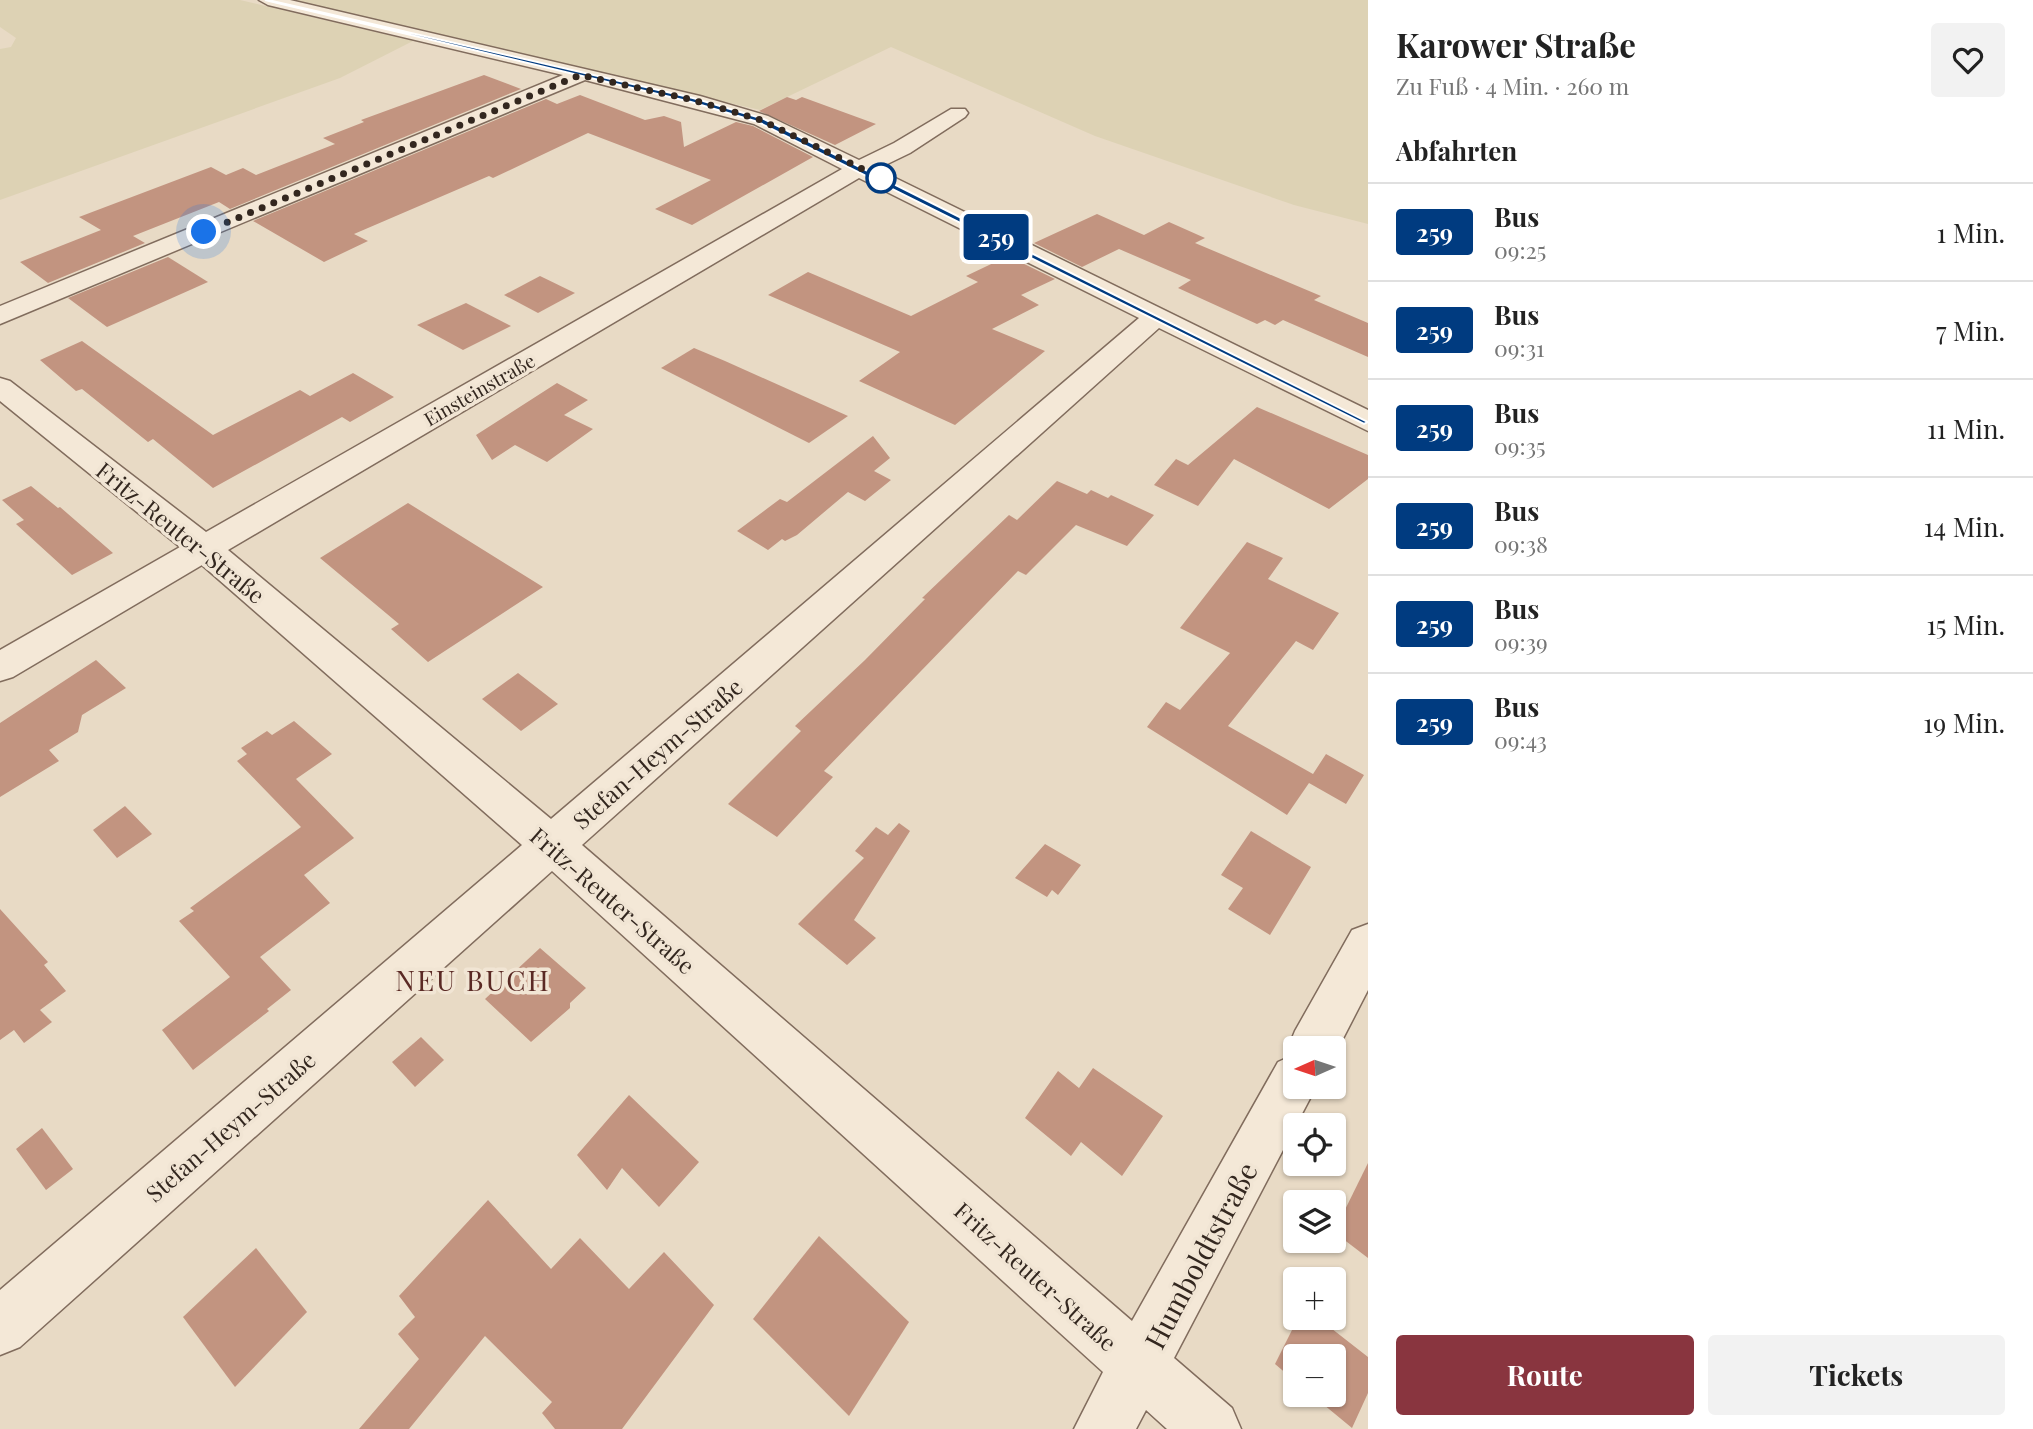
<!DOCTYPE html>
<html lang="de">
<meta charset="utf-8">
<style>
body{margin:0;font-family:"Playfair Display",serif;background:#f2f2f2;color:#222;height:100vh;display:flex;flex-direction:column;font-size:26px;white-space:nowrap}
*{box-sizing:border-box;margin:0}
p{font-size:23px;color:#767676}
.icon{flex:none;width:38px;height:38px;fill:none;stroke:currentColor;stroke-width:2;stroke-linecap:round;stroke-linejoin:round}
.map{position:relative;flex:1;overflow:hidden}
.sheet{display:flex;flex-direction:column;background:#fff;width:665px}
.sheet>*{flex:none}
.badge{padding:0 14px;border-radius:5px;font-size:24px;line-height:46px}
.needle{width:46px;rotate:267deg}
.tools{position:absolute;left:1283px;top:1036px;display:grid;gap:14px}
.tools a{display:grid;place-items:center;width:63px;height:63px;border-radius:7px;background:#fff;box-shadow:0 2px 5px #0004;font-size:35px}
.you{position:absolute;width:35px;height:35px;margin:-18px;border:5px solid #fff;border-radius:50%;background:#1a73e8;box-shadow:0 0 0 10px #1a73e833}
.map>.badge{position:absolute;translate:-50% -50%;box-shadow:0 0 0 4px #fff}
h2{padding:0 28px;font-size:26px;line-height:63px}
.round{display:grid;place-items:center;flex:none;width:74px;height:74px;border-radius:7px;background:#f2f2f2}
.overview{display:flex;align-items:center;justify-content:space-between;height:119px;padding:0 28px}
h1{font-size:33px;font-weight:700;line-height:52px}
.action{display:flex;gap:14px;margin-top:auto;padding:14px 28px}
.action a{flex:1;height:80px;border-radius:7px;background:#89353f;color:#fff;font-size:28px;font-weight:700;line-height:80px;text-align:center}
.action a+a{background:#f2f2f2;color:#222}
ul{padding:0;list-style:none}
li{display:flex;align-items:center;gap:21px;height:98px;padding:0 28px;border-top:2px solid #e0e0e0}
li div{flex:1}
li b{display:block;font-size:26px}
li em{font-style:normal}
li .badge{min-width:77px;font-weight:700;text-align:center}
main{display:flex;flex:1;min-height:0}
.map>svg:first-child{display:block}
</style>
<main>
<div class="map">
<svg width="1368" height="1429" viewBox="0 0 1368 1429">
<rect width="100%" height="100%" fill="#e8dac5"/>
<g fill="#ddd2b4">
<polygon points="0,0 240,0 413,41 340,78 0,200 0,49 11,47 16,38 0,27"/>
<polygon points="283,0 1368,0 1368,224 1294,205 1095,136 891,47 760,110"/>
</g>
<g fill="#c29480">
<polygon points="484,75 521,89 230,209 219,202 133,236 145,243 48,283 20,262 101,230 79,217 211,167 226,175 243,168 256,175 335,144 323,138 364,122 361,120"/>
<polygon points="580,95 645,120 664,116 681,122 684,147 736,122 753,126 813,157 692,225 655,209 711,180 588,133 493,178 489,176 354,234 368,241 324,262 253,221 546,99 557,104"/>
<polygon points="787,97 796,100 802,97 876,124 835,145 759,111"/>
<polygon points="1097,214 1144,235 1169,222 1205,238 1195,243 1321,296 1314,300 1368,323 1368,357 1283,320 1275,325 1265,320 1257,324 1178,288 1191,280 1119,249 1082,267 1034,243"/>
<polygon points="1008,256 1055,279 1021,295 1039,305 992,329 1045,351 955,425 859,381 900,352 768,295 808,272 911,316 978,282 966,276"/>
<polygon points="168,257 208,282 107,327 68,298"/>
<polygon points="540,276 575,293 538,313 504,295"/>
<polygon points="466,303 511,326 463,350 417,325"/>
<polygon points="82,341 213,435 300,390 310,396 353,373 394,397 350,422 342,417 213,488 153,439 148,442 82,389 76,391 40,360"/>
<polygon points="694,348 725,361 848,416 809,443 661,368"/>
<polygon points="557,383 588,400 564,415 593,429 547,462 515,445 492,460 476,435"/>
<polygon points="1257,407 1368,455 1368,479 1329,509 1234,459 1198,506 1154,485 1176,459 1188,465"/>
<polygon points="873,436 890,458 874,471 891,480 865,501 848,492 797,535 785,541 782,539 768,550 737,531 780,499 787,502"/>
<polygon points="1057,481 1087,494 1091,490 1108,498 1111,495 1154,515 1127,546 1076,525 1026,575 1018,571 824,771 833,777 777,837 728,804 801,731 795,726 865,660 925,599 922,598 1009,515 1017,520"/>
<polygon points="31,486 58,508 60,507 113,553 72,575 16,524 24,520 2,500"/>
<polygon points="408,503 543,587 428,662 391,629 399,624 320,558"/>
<polygon points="1247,542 1283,558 1268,579 1339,613 1313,650 1296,641 1228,726 1313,774 1326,754 1364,775 1346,804 1309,783 1287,815 1147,727 1166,702 1180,710 1230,653 1180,628"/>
<polygon points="96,660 126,688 82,715 78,732 49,750 59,761 0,797 0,723"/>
<polygon points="518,673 558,704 521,731 482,699"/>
<polygon points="294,721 332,754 296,779 354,838 304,875 330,903 260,957 291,990 267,1009 269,1011 193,1070 162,1030 230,977 179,921 194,911 190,908 301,827 237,761 247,754 241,748 267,731 272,735"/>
<polygon points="125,806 152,834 117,858 93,830"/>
<polygon points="899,823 910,831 854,920 876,938 847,965 798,924 864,858 855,851 876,827 888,835"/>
<polygon points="1251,831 1311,867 1270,935 1228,909 1243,888 1221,875"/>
<polygon points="1045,844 1081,865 1058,895 1052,890 1047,897 1015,878"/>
<polygon points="0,909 48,962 44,965 66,991 40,1010 52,1022 24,1043 14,1030 0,1040"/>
<polygon points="540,948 586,988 570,1003 570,1008 531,1042 485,999"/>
<polygon points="421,1037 444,1060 415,1087 392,1062"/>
<polygon points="1093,1068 1163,1116 1122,1176 1081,1142 1071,1156 1025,1118 1058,1071 1079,1088"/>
<polygon points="629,1095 699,1162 659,1207 622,1168 607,1190 577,1155"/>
<polygon points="42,1128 73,1169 46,1190 16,1149"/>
<polygon points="1368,1163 1368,1258 1334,1232"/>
<polygon points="488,1200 551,1269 580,1238 629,1289 664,1252 714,1305 622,1429 555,1429 542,1413 552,1402 485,1336 409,1429 359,1429 419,1359 398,1334 415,1317 399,1296"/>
<polygon points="819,1236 909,1322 849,1416 753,1319"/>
<polygon points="256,1248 307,1312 235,1387 183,1317"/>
<polygon points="1298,1318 1318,1318 1368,1357 1368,1393 1352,1428 1312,1395 1334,1395 1334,1356 1295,1356 1295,1381 1275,1364"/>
</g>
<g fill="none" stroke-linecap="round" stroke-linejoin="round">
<g stroke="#816c5d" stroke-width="3">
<path id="minor" d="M259,0H290L700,96L768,116L859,160L894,143L951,109H965L968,113L965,117L910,153L877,169L1368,410V431L1159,328L582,845L1132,1321L1278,1062L1291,1056L1288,1048L1295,1031L1352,930L1368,924V990L1334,1056V1048H1295V1087H1316L1174,1358L1232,1408L1241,1429H1167L1146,1410L1136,1429H1074L1103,1372L552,871L20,1347L0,1355V1290L522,845L202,565L13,677L0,681V650L180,547L0,401V378L10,381L206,532L842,169L754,124L585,80L0,324V306L563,75L268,5ZM859,178L1139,318L551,819L228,550Z"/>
</g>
<use href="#minor" fill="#f4e8d7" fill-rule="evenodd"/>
</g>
<polygon fill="#003b80" stroke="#fff" stroke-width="2" points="265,0 268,0 693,98 764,119 1368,422 1364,424 758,122 691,102"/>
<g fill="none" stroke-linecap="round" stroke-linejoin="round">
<polyline stroke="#33271f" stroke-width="7" stroke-dasharray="0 12.6" points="204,232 580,75 693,100 761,120 881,178"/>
</g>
<circle fill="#fff" stroke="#003b80" stroke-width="3.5" cx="881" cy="178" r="14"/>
<g text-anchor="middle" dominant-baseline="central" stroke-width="7" stroke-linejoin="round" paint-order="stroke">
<g font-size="19" fill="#33271f" stroke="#f1e5d4">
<text transform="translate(479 389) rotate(-30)">Einsteinstraße</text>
</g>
<g font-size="23" fill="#33271f" stroke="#f1e5d4">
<text transform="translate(181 532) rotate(39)">Fritz-Reuter-Straße</text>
<text transform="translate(657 753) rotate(-41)">Stefan-Heym-Straße</text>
<text transform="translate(613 900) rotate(41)">Fritz-Reuter-Straße</text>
<text transform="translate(230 1126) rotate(-41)">Stefan-Heym-Straße</text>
<text transform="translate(1036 1276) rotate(42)">Fritz-Reuter-Straße</text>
</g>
<g font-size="28" letter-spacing="2" fill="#5a2924" stroke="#f1e5d4">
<text x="473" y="979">NEU BUCH</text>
</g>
<g font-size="28" fill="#33271f" stroke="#f1e5d4">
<text transform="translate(1200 1255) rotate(-62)">Humboldtstraße</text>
</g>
</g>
</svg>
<div class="tools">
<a><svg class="needle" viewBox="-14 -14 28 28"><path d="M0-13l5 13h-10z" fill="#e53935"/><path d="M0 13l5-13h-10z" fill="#767676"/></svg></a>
<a><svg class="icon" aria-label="locate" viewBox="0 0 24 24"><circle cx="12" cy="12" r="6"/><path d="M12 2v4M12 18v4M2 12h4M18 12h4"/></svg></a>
<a><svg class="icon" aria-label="layers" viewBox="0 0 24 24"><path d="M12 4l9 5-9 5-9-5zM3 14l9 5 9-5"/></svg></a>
<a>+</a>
<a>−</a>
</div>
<div class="you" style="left:204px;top:232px"></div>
<b class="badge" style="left:996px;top:237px;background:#003b80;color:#fff">259</b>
</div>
<section class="sheet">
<div class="overview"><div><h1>Karower Straße</h1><p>Zu Fuß · 4 Min. · 260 m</p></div><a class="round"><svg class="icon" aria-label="heart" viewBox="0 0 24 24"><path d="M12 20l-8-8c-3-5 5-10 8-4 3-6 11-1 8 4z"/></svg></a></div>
<h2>Abfahrten</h2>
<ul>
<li><span class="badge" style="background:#003b80;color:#fff">259</span><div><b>Bus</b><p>09:25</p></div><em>1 Min.</em></li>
<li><span class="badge" style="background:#003b80;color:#fff">259</span><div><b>Bus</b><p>09:31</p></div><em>7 Min.</em></li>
<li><span class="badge" style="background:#003b80;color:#fff">259</span><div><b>Bus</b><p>09:35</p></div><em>11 Min.</em></li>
<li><span class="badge" style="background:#003b80;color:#fff">259</span><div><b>Bus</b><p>09:38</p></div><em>14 Min.</em></li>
<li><span class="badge" style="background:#003b80;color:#fff">259</span><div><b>Bus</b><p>09:39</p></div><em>15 Min.</em></li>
<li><span class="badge" style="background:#003b80;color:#fff">259</span><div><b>Bus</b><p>09:43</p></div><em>19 Min.</em></li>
</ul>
<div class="action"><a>Route</a><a>Tickets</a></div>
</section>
</main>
